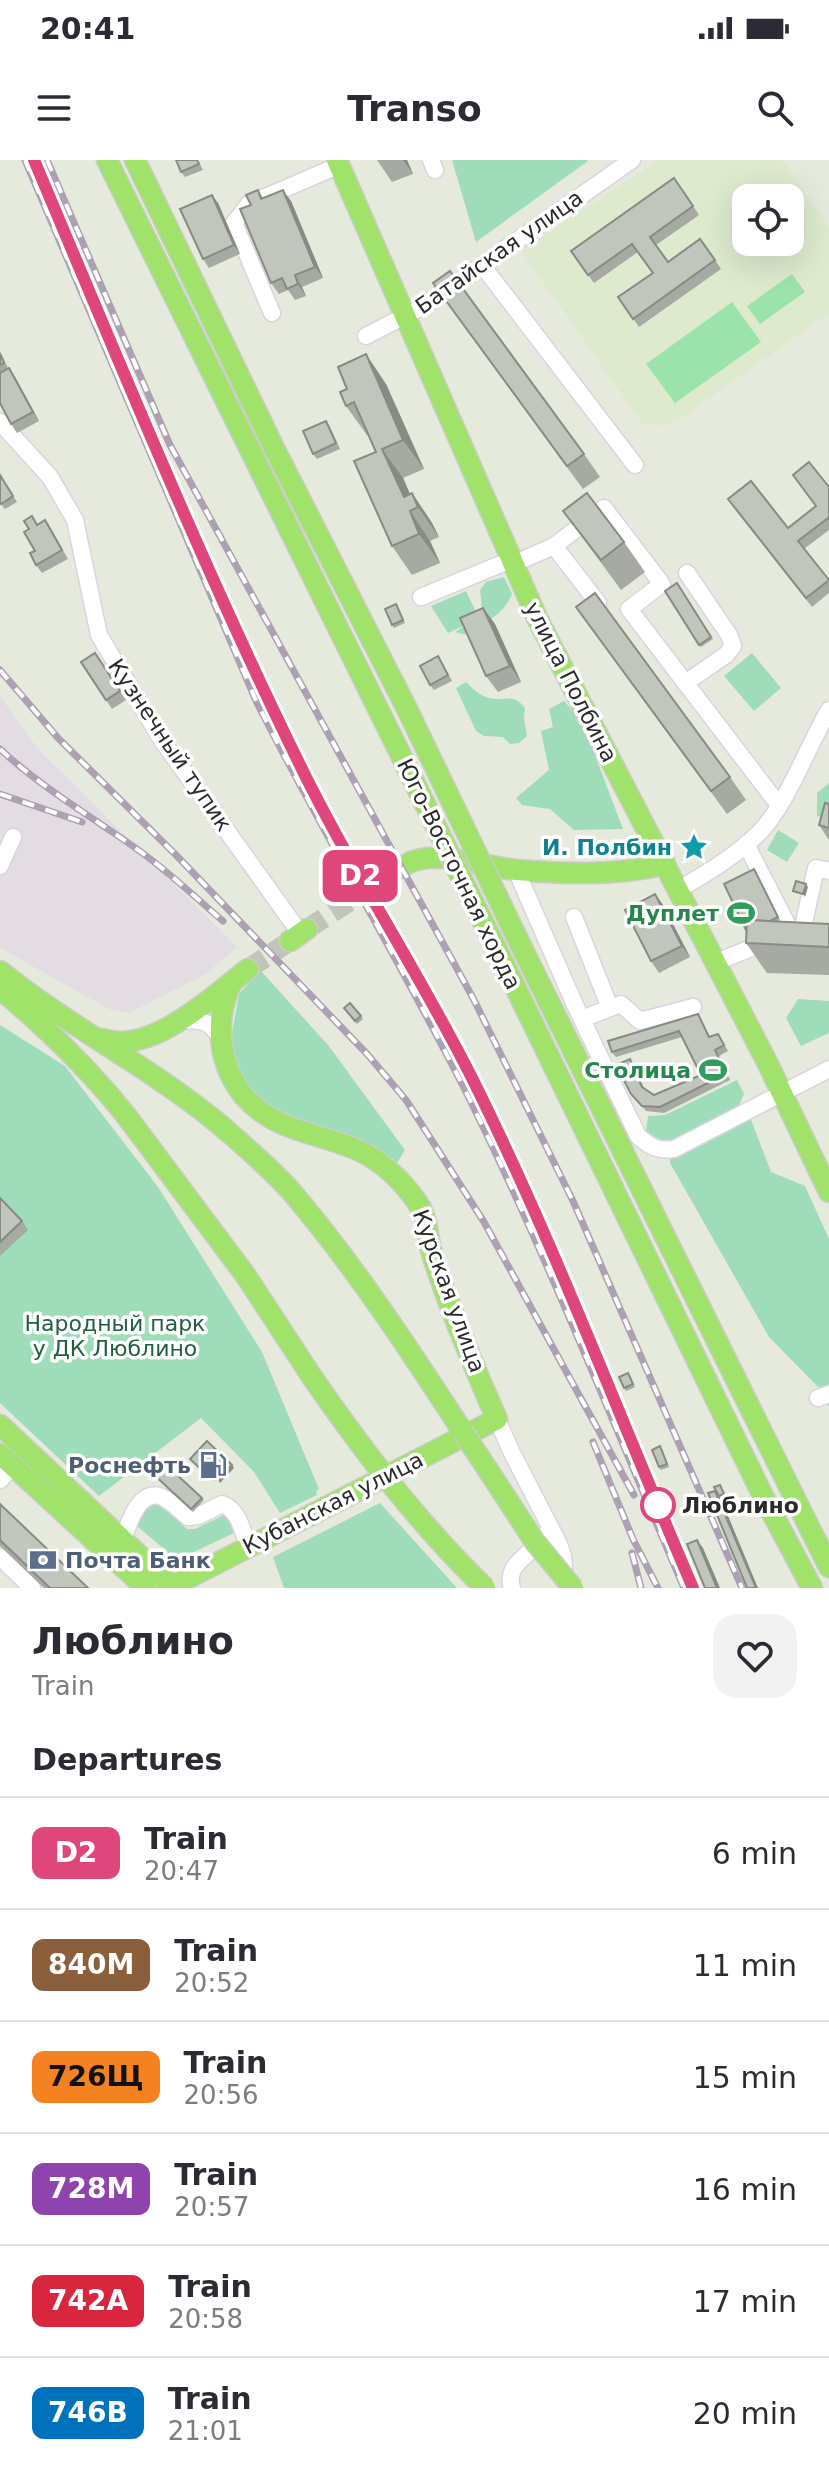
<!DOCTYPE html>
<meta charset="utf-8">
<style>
body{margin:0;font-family:"DejaVu Sans",sans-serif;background:#f2f2f3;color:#2b2b33;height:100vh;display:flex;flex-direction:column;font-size:30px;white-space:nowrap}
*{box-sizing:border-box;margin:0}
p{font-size:26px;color:#7c7c81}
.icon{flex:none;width:44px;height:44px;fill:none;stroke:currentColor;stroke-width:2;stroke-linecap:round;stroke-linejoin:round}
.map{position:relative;height:1428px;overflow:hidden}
.details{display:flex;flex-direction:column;background:#fff;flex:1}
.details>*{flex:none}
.badge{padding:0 16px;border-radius:12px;font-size:28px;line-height:52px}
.tools{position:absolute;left:732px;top:24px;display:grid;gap:16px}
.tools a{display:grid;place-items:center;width:72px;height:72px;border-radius:16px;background:#fff;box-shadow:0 8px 32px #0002;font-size:40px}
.map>.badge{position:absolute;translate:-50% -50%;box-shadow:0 0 0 4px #fff}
h2{padding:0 32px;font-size:30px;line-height:72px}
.round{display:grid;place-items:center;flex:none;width:84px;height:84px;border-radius:24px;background:#f2f2f3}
.overview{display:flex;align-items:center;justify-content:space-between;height:136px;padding:0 32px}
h1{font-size:38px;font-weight:600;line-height:60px}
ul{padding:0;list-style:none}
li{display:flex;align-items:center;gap:24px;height:112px;padding:0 32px;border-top:2px solid #e1e1e2}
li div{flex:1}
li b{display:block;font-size:30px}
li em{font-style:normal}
li .badge{min-width:88px;font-weight:700;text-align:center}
.status{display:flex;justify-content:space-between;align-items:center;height:56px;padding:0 40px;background:#fff;direction:ltr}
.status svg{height:22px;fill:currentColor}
header{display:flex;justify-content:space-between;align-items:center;height:104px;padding:0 32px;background:#fff;font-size:36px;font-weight:600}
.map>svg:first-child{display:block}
</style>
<div class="status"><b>20:41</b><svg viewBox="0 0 49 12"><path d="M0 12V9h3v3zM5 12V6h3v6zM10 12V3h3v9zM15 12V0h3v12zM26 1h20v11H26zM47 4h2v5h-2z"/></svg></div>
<header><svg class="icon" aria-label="menu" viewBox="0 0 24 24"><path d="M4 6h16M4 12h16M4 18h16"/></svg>Transo<svg class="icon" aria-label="search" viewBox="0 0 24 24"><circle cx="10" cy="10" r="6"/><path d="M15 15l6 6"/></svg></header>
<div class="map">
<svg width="829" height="1428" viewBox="0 0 829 1428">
<rect width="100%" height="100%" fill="#e6eadd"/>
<polygon fill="#e3dde3" points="0,536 37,588 237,787 206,814 129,853 109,849 0,788"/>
<path fill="#ddeace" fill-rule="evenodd" d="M658,0H783L829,68V153L677,261L659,266L642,263L521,91ZM746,38H790V82H746Z"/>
<g fill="#9fdcba">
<polygon points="452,0 587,0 588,1 476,82"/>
<path d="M504,417L512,434C501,459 487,458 467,475L455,472L470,463L448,473L431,446L466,431L478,456L482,449L480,430L486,422Z"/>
<polygon points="752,493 781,528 754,551 724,516"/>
<path d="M466,522C475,531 482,538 495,539C511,540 513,534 525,548L524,558L527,576L519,583L510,584L503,577L484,576L476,571L456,528Z"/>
<polygon points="564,541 582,561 623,669 574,670 550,649 522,645 516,638 549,610 541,571 553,567 549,549"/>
<polygon points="829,623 829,660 817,656 817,633"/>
<polygon points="778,670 799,683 787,702 767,690"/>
<polygon points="260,810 328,885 405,990 397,1003 368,984 286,957 262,940 242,917 232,895 232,874 239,834"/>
<polygon points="798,839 829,841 829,873 801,886 786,858"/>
<polygon points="0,865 65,906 158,1027 262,1192 319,1329 316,1331 317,1335 280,1353 254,1312 201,1258 99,1336 0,1243"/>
<polygon points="737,920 744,934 737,950 668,985 646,971 648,956 665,955"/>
<polygon points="750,957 771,1012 805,1026 829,1079 829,1247 823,1232 769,1177 670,1003 670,996"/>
<polygon points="157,1342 187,1369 195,1369 224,1355 229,1358 238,1371 177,1400 137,1366 143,1347"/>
<polygon points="380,1343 457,1428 284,1428 273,1397"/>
</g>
<g fill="#9ce2ab">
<polygon points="792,114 805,132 760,164 747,146"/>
<polygon points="732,142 761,182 675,243 646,204"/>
</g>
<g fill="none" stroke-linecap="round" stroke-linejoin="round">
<g stroke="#c0c4b9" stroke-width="20" stroke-dasharray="20 10" stroke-linecap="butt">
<polyline points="307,769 407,704"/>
<polyline points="248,809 290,781"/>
</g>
<g stroke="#dbd3e1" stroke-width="19">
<g id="minor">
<polyline points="431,0 435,10"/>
<polyline points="482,105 635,305"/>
<polyline points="272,153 234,63 249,44 340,5"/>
<polyline points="366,176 424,146 632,0"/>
<polyline points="0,262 50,317 75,360 99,475 161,579 300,773"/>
<polyline points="554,386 598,443"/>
<polyline points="513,404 554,386 604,348 662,424 629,449 778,644"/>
<polyline points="421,437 511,400"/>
<polyline points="685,523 726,495 733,486 729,475 687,413"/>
<polyline points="746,684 791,772"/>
<polyline points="0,706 13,677"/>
<path d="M516,710L575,845L638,976C650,987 658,991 674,989L829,909"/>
<path d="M678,730C705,714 736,696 759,673C788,643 807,587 829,550"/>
<polyline points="574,757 610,848 582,859"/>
<polyline points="714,803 803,767 816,708 829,711"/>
<polyline points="610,848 621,844 640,861 693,847"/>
<path d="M181,860C203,860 209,860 221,879"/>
<polyline points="818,1238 829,1234"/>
<polyline points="497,1259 512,1293 559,1384 563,1396 565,1422"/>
<polyline points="0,1320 13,1306"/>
<path d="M123,1380C128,1365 139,1327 162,1337C171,1341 180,1351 188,1357L198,1356L222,1344C239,1350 242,1370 248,1386"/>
<polyline points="0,1397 32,1428"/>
<path d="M512,1428C504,1402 534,1396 541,1376"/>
</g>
</g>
<g stroke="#ccc" stroke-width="23">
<g id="major">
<polyline points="107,0 384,561"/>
<polyline points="135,0 274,288 407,549"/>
<polyline points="337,0 538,460 768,904 829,1032"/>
<path d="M407,704C433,688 485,707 516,710C564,714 618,716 665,704"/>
<polyline points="290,781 307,769"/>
<polyline points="524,792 829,1407"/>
<polyline points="503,802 763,1336 812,1428"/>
<path d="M0,811C74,871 161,912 233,976C252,993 273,1011 290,1030C354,1105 409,1189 463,1272"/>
<path d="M0,829C47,868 90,910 128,958L246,1116L312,1217"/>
<path d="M103,879C149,896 214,836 248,809"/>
<polyline points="0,1265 174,1428"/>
<polyline points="0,1294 146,1428"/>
<path d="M169,1428L497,1259C473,1205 450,1150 432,1094C427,1076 428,1058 417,1042C403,1022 386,1005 364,993C322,972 277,974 244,936C232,921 225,906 222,887C219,865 222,842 232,822"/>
</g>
</g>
<use href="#minor" stroke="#fff" stroke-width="16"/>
<use href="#major" stroke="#a0e26a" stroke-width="20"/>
<g stroke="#aca0b2" stroke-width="7">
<g id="rail">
<path d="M25,0L257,543C323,673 398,798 464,928C545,1091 612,1261 684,1428"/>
<polyline points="47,0 170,285 473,838 573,1041 742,1428"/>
<polyline points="0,510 58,578 176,695 368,895 406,940 484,1062 634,1335"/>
<path d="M0,589C43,629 94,658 141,692C170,713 196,738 223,761"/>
<polyline points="0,634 82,662"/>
<polyline points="593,1282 633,1379 658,1428"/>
<polyline points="632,1393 641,1428"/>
</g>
</g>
<use href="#rail" stroke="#fff" stroke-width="4" stroke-dasharray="12" stroke-linecap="butt"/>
<g stroke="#ccc" stroke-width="23" stroke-linecap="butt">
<g id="major-bridge">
<polyline points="407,549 524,792"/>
<polyline points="384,561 503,802"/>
<path d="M312,1217C364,1292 419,1364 485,1428"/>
<polyline points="463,1272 535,1382 573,1428"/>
</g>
</g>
<use href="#major-bridge" stroke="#a0e26a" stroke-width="20"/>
</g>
<g fill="#a6aaa3">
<polygon points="198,0 203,10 185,17 181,12"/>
<polygon points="377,0 407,0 413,14 392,22"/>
<polygon points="258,30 263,38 291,41 323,118 302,127 306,136 295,140 288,130 279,134 271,123"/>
<polygon points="218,43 240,94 209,108 203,99"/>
<polygon points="693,46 699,55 656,85 668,102 715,100 721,109 639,167 618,137 652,113 638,92 594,123 571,91"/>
<polygon points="449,146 584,294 600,317 583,329"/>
<polygon points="0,191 8,208 0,213"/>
<polygon points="9,208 15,217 39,261 17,273 11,264"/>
<polygon points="386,224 424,309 403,318 410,334 412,333 432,363 439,377 430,381 440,403 412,415 392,386 376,292 368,275 367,275 346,246"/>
<polygon points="326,261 330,267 340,289 317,299 313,294"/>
<polygon points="0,315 17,342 5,349 0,343"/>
<polygon points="829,327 829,370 804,389 829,421 829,433 812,447 734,348 788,368 816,346"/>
<polygon points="563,351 624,382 645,412 621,430"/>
<polygon points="38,364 51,369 68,399 42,413 36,405 35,391"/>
<polygon points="677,423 713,479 701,487 665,431"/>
<polygon points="398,447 405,463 394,468 392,465"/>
<polygon points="576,447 730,617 746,640 727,654"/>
<polygon points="483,448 495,464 521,522 498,532 486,516"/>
<polygon points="95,493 126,540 112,549 81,502"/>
<polygon points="442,502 452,521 434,530 430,525"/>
<polygon points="829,644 829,680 819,665"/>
<polygon points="754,709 780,760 778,762 829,764 829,815 767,813 746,783"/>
<polygon points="655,734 663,745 690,797 659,813 651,801"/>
<polygon points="350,843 363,859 357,864 344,848"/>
<polygon points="698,854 710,877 722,880 728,891 719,896 730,920 664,953 646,951 631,934 634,905 644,928 654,935 701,915 682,877 616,897 612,892"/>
<polygon points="0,1038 22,1061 28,1070 0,1096"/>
<polygon points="630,1215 635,1227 626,1231 624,1228"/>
<polygon points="662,1289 669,1307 661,1310 659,1307"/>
<polygon points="152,1313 202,1338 204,1340 193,1352"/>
<polygon points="0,1344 88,1428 44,1428 0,1386"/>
</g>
<g fill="#878b84">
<polygon points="403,0 407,0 413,14"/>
<polygon points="283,30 291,41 323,118 315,107"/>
<polygon points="212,35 218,43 240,94 234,85"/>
<polygon points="295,115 302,127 306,136 298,124"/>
<polygon points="366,194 386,224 424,309 403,280"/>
<polygon points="9,208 15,217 39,261 33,252"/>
<polygon points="382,289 403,318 416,348 404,337"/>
<polygon points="412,333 432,363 439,377 418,347"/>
<polygon points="410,351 430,381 440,403 419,374"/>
<polygon points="483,448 495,464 521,522 510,506"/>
<polygon points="806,724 808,727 805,737 803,734"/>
<polygon points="655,734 663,745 690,797 682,786"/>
<polygon points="232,1305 234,1308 220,1323 218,1320"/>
<polygon points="715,1331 721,1339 758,1428 756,1428"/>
<polygon points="697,1380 703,1388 720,1428 717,1428"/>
</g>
<g fill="#c1c6bd" stroke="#878b84" stroke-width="2">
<polygon points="176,0 197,0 199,4 181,12"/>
<polygon points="674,18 693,46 650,77 668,102 700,79 715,100 633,159 618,137 653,113 632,84 588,115 571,91"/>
<polygon points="258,30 261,39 283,30 315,107 295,115 298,124 287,129 282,118 271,123 240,49 251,45 246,35"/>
<polygon points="212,35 234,85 203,99 180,49"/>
<polygon points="450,111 584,294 567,306 433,123"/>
<polygon points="0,194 4,203 0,205"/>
<polygon points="366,194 403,280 382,289 404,337 412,333 418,347 410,351 419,374 392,386 354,301 376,292 354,242 346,246 340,232 347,229 338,207"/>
<polygon points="9,208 33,252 11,264 0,243 0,213"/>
<polygon points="326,261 336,283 313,294 303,271"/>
<polygon points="809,302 829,327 829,359 828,358 798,381 829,420 806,438 728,339 751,321 788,368 816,346 793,315"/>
<polygon points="0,315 13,336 1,344 0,343"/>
<polygon points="587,333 624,382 601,400 563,351"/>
<polygon points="32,356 37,365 45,360 62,390 36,405 30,393 35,391 24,372 29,369 24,361"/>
<polygon points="677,423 711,477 699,485 665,431"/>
<polygon points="595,433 730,617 711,631 576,447"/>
<polygon points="396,444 403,460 392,465 385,449"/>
<polygon points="483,448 510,506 486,516 460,458"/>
<polygon points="95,493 120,531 106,540 81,502"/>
<polygon points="438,496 448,515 430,525 420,506"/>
<polygon points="825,643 829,644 829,668 819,665"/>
<polygon points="754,709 778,757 770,761 747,760 747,772 724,724"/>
<polygon points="796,721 806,724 803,734 793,731"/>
<polygon points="655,734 682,786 651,801 625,750"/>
<polygon points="747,760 829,764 829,787 746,783"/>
<polygon points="350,843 361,856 355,861 344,848"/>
<polygon points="698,854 709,877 718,874 724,885 715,890 726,914 660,947 642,946 631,934 616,905 630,899 642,927 654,935 701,915 679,871 612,892 608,881"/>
<polygon points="0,1038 22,1061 0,1082"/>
<polygon points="628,1213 633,1224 624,1228 619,1217"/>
<polygon points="207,1281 232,1305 218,1320 212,1320 190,1299"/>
<polygon points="660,1286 667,1304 659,1307 652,1290"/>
<polygon points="163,1302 202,1338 191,1349 152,1313"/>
<polygon points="720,1325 724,1334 719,1336 714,1327"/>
<polygon points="715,1331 756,1428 747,1428 708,1333"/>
<polygon points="0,1344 88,1428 50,1428 0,1380"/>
<polygon points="697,1380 717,1428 705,1428 687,1384"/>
</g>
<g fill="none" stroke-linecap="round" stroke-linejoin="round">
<g stroke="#fff" stroke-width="18">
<path id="line" d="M34,0C119,201 202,405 298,601C351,710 419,812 473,920C555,1085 620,1259 693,1428"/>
</g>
<use href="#line" stroke="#df477c" stroke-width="12"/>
</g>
<defs>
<g id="sight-bare" transform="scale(2.16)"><path d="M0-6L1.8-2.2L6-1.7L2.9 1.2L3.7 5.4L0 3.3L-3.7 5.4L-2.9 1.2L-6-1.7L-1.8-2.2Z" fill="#0f9aa8" stroke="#fff" stroke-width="2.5" paint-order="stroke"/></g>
<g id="stadium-bare" transform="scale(2.16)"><path d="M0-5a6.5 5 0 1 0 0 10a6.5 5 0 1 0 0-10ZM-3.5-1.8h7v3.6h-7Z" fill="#2e9e5b" stroke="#fff" stroke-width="2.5" paint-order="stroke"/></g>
<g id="fuel-bare" transform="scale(2.16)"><path d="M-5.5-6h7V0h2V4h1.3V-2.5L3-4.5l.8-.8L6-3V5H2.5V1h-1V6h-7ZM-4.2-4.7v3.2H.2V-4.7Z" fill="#5c6f8a" stroke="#fff" stroke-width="2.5" paint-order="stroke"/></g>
<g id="bank-bare" transform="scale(2.16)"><path d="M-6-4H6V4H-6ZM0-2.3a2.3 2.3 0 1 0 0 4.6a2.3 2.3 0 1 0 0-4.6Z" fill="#5c6f8a" stroke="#fff" stroke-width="2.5" paint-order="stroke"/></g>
</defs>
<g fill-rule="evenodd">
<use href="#sight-bare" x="694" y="687"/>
<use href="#stadium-bare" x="741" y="753"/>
<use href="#stadium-bare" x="713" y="910"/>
<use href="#fuel-bare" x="213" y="1305"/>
<use href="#bank-bare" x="43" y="1400"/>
</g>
<circle fill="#fff" stroke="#df477c" stroke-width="4" cx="658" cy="1345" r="16"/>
<g text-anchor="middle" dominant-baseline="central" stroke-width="7" stroke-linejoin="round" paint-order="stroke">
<g font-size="22" fill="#2a2a2a" stroke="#fff">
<text transform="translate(499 92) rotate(-35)">Батайская улица</text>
<text transform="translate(571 522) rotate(63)">улица Полбина</text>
<text transform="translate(170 585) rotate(56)">Кузнечный тупик</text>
<text transform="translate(459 714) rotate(64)">Юго-Восточная хорда</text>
<text transform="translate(449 1131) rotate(70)">Курская улица</text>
<text transform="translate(333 1343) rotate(-27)">Кубанская улица</text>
</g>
<g font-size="22" font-weight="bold" fill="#0d838f" stroke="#fff" text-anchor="end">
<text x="672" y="687">И. Полбин</text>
</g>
<g font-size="22" font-weight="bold" fill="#27864d" stroke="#fff" text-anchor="end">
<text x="719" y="753">Дуплет</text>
<text x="691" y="910">Столица</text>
</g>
<g font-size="22" fill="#215f45" stroke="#fff">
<text x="115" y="1163">Народный парк<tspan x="115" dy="25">у ДК Люблино</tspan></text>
</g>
<g font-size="22" font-weight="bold" fill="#4e5e75" stroke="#fff" text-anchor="end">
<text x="191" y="1305">Роснефть</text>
<text x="65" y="1400" text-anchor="start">Почта Банк</text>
</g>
<g font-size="22" font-weight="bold" fill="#2a2a2a" stroke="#fff" text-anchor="start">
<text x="682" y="1345">Люблино</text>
</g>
</g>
</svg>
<div class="tools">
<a><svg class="icon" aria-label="locate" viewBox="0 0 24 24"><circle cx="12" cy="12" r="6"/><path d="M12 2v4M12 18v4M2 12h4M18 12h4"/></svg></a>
</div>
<b class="badge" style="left:360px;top:716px;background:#df477c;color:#fff">D2</b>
</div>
<section class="details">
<div class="overview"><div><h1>Люблино</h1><p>Train</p></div><a class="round"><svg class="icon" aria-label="heart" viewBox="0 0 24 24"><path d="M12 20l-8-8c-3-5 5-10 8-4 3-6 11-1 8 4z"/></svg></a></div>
<h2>Departures</h2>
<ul>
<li><span class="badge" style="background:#df477c;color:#fff">D2</span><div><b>Train</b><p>20:47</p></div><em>6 min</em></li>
<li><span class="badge" style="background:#8b5e3c;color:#fff">840М</span><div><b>Train</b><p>20:52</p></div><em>11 min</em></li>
<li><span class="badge" style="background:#f58220;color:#111">726Щ</span><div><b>Train</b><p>20:56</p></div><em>15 min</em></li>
<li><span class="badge" style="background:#8e44ad;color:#fff">728М</span><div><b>Train</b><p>20:57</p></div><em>16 min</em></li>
<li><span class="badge" style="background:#d7263d;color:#fff">742А</span><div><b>Train</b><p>20:58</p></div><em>17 min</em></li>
<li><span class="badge" style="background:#0072bc;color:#fff">746В</span><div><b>Train</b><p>21:01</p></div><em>20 min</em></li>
</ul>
</section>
